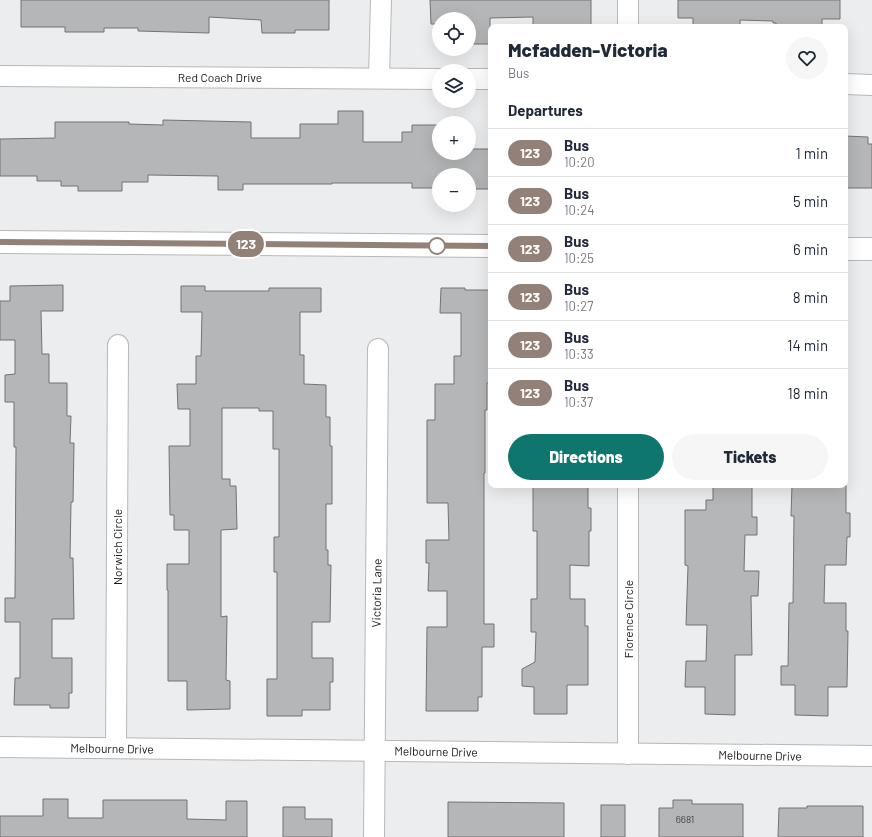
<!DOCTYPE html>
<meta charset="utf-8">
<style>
body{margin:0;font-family:Barlow,sans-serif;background:#f6f6f7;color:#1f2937;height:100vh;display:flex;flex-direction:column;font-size:15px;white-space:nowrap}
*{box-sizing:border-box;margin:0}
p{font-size:13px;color:#747a83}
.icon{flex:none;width:22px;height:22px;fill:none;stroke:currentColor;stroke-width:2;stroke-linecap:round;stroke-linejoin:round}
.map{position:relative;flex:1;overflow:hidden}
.details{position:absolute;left:488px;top:24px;width:360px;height:464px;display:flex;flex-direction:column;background:#fff;border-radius:8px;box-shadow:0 4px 16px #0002}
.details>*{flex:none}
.badge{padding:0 8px;border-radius:13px;font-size:14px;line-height:26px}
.tools{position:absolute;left:432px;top:12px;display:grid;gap:8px}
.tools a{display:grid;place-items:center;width:44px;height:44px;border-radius:50%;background:#fff;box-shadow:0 4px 16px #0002;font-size:20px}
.map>.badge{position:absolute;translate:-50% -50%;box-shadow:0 0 0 2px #fff}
h2{padding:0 20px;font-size:15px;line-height:36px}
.round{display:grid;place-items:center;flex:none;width:42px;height:42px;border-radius:21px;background:#f6f6f7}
.overview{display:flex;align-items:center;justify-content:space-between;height:68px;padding:0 20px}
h1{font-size:19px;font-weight:800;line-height:30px}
.primary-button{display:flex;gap:8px;margin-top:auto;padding:8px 20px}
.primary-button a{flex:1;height:46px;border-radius:24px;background:#0f766e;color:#fff;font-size:16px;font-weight:800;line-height:46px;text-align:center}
.primary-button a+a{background:#f6f6f7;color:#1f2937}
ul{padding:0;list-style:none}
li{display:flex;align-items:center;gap:12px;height:48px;padding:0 20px;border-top:1px solid #e0e1e3}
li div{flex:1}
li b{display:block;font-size:15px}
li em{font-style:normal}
li .badge{min-width:44px;font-weight:700;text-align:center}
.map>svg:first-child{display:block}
</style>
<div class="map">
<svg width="872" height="837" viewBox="0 0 872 837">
<rect width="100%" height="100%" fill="#ecedef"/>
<g fill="#b5b6b8" stroke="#737375">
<polygon points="21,0 329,0 329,30 295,30 295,33 262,33 261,20 209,17 209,33 138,31 138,28 104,28 104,32 65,32 65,27 21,27"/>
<polygon points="430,0 591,0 591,27 533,27 533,17 490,18 490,44 469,44 469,19 439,19 439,24 431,24"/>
<polygon points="678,0 840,0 840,19 822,19 822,27 776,27 776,23 773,23 773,21 740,20 740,27 693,27 693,18 678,18"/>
<polygon points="338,111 363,111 363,142 402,142 402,132 412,132 412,125 439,125 439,153 469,153 469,149 491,149 491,189 469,189 469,175 439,175 439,180 436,180 436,188 412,188 412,183 332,183 332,184 243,184 243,190 218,190 218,176 148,175 148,182 122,182 122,191 78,191 78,186 61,186 61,181 37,181 37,176 0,176 0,139 55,138 55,122 129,122 129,124 163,125 163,120 251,122 251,138 300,138 300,124 338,124"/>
<polygon points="845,136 868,137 868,144 872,144 872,188 845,188"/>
<polygon points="63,285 63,311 41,311 42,354 49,354 49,383 67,383 67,416 71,416 70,443 74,443 73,502 71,502 70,558 73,558 74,619 52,619 52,658 72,658 72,693 69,693 69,708 50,708 50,705 14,705 15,678 20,678 20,622 5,622 5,598 15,598 16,447 14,447 14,402 5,402 5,375 15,374 15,340 0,340 0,301 10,301 10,286"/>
<polygon points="181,286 205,286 205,291 269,291 269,288 321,288 321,312 300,312 300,355 304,355 304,384 326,385 326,417 330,417 330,446 332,446 332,504 326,504 326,550 328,550 328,565 331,565 330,622 312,622 312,658 333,658 333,682 330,682 330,710 302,710 302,716 267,716 267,679 277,679 277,572 274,572 274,537 279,537 279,449 273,449 273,411 259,411 259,408 222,408 222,479 230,479 230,486 236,486 237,529 221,530 221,617 227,616 226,680 230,681 230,709 187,710 187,681 168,681 168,590 167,590 167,564 189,564 189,530 174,530 174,515 170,515 169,446 190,446 190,409 178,409 177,384 196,384 196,356 201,356 202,312 181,312"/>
<polygon points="441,288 465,288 465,290 491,290 491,383 487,383 487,410 485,410 485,473 484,473 484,624 494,624 494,647 482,647 482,697 478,697 478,711 426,711 427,627 447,627 447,591 428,591 429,563 426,563 426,540 449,540 448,503 427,503 427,420 435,420 435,384 454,384 454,356 461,356 461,313 440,313"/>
<polygon points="533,485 588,485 588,508 591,508 591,531 589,531 589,566 570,565 570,599 585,599 585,626 588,626 588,685 567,685 567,714 534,714 534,687 522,686 522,669 535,662 536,632 531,632 531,599 537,599 537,531 533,531"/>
<polygon points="713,485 752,485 752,517 757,517 757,535 745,535 744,571 759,571 758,596 751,596 752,655 735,655 735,715 705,714 705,687 685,687 686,661 706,661 707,625 686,625 688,566 685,565 685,510 706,510 706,500 713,500"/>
<polygon points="792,485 846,485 846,513 850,513 850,537 847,537 846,565 825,565 824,603 846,603 846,631 848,631 847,687 828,687 828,716 795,715 795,685 781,685 781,666 788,666 789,603 793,603 794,516 791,516"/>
<polygon points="43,799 68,799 68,818 103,818 103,800 187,800 187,819 226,820 226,801 247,801 247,837 0,837 0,816 43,816"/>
<polygon points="673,800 692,800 692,804 743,804 743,837 659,837 659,808 673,808"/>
<polygon points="448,802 564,803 564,837 448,837"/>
<rect x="601" y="805" width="24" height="32"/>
<polygon points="807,806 863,806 863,837 778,837 779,808 807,808"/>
<polygon points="283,807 305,807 305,819 332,819 332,837 283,837"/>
</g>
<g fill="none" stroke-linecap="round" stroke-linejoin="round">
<g stroke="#b7b8b9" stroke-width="22">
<g id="street">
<polyline points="628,27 628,0"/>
<polyline points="0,76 439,79"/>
<polyline points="379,78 381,0"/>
<polyline points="469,79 491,79"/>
<polyline points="845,84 872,85"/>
<polyline points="0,747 872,756"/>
<polyline points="116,748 118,345"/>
<polyline points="628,754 628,485"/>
<polyline points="374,837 378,349"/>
</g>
</g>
<g stroke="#b7b8b9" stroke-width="24">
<g id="secondary">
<polyline points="0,242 491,246"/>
<polyline points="845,249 872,249"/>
</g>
</g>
<use href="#street" stroke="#fff" stroke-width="20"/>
<use href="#secondary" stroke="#fff" stroke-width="22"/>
</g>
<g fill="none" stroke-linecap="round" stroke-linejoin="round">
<g stroke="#fff" stroke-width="9">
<polyline id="line" points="0,242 491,246"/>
</g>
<use href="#line" stroke="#938177" stroke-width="6"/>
</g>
<circle fill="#fff" stroke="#938177" stroke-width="2" cx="437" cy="246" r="8"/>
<g text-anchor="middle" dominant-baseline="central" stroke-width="4" stroke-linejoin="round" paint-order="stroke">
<g font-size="10" fill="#414142">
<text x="685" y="819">6681</text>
</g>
<g font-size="12" fill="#1a1a1b" stroke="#fff">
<text x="220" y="77">Red Coach Drive</text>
<text transform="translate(117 547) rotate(-90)">Norwich Circle</text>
<text transform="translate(376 593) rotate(-89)">Victoria Lane</text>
<text transform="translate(628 619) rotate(-90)">Florence Circle</text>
<text transform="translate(112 748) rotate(1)">Melbourne Drive</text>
<text transform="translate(436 751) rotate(1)">Melbourne Drive</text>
<text transform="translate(760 755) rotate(1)">Melbourne Drive</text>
</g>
</g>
</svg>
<div class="tools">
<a><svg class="icon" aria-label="locate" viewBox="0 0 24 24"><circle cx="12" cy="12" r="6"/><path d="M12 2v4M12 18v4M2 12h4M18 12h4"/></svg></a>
<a><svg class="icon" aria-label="layers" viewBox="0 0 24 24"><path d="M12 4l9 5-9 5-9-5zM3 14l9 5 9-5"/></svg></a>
<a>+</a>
<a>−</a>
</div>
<b class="badge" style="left:246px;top:244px;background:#938177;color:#fff">123</b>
<section class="details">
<div class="overview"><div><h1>Mcfadden-Victoria</h1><p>Bus</p></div><a class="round"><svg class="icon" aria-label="heart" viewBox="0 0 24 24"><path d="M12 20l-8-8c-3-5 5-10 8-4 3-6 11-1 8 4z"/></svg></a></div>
<h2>Departures</h2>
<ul>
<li><span class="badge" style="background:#938177;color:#fff">123</span><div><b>Bus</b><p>10:20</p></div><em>1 min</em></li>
<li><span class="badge" style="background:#938177;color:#fff">123</span><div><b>Bus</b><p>10:24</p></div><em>5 min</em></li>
<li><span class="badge" style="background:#938177;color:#fff">123</span><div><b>Bus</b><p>10:25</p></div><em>6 min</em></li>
<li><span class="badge" style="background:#938177;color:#fff">123</span><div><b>Bus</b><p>10:27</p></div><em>8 min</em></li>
<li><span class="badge" style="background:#938177;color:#fff">123</span><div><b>Bus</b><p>10:33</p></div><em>14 min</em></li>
<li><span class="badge" style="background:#938177;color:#fff">123</span><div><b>Bus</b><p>10:37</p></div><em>18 min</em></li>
</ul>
<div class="primary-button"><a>Directions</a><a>Tickets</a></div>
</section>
</div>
